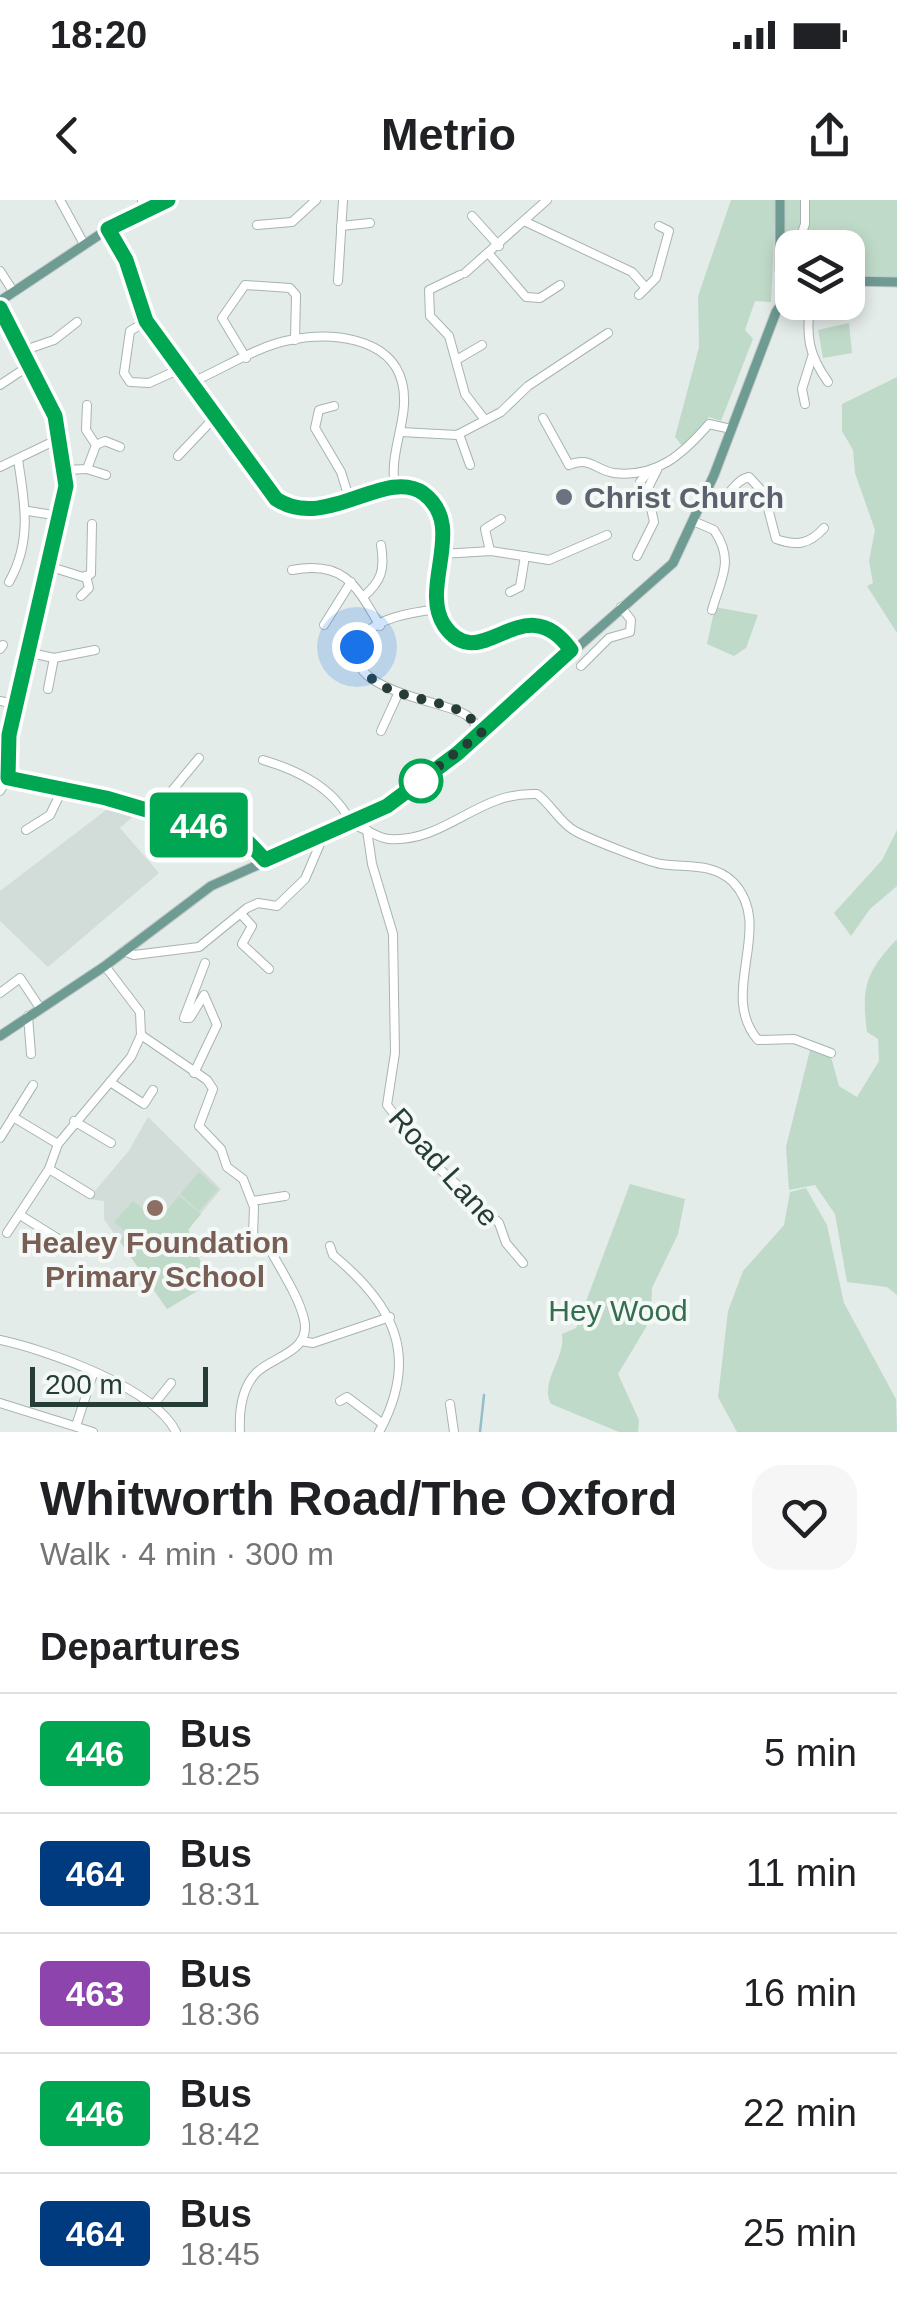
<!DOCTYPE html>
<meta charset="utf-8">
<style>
body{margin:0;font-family:Helvetica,sans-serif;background:#f6f6f6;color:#202124;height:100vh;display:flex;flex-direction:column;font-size:38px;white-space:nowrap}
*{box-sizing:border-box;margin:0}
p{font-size:32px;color:#757577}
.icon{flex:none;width:55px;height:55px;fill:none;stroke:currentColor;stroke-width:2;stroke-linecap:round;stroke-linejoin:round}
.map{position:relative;height:1232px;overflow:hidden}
.details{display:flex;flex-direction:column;background:#fff;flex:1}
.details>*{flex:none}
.badge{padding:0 20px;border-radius:8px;font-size:35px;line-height:65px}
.controls{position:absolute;left:775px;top:30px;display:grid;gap:20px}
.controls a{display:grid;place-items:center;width:90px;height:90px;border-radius:20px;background:#fff;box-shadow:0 5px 15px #0003;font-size:50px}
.scale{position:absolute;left:30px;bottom:25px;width:178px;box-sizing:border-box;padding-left:10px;border:5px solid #253c37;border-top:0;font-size:28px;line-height:35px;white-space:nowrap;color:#253c37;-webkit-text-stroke:8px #f4f9f7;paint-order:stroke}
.you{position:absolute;width:50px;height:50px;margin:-25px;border:8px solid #fff;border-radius:50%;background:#1a73e8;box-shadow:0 0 0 15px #1a73e833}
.map>.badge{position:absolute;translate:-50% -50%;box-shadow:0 0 0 5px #fff}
h2{padding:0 40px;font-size:38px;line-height:90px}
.round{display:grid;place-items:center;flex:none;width:105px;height:105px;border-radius:30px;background:#f6f6f6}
.summary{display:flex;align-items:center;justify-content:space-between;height:170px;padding:0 40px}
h1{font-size:48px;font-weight:600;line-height:75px}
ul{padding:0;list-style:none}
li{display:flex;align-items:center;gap:30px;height:120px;padding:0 40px;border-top:2px solid #e0e0e0}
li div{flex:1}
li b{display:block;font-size:38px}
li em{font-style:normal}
li .badge{min-width:110px;font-weight:700;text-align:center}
.status{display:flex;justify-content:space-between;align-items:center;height:70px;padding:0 50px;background:#fff;direction:ltr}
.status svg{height:28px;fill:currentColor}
header{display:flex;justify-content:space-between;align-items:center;height:130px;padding:0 40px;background:#fff;font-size:45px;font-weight:600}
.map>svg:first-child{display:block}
</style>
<div class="status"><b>18:20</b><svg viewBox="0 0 49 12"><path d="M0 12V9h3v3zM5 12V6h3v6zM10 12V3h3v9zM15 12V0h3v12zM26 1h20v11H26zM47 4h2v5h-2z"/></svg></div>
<header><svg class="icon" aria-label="back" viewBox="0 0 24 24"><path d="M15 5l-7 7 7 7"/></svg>Metrio<svg class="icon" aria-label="share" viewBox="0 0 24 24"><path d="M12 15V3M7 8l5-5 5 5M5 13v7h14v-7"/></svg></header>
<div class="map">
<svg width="897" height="1232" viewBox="0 0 897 1232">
<rect width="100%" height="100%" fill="#e4ece9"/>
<g fill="#d2dcd8">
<polygon points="114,604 138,612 120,628 159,673 48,767 0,721 0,691"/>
<polygon points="148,917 221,989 188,1029 209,1084 167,1109 104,1019 104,1001 88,999 128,952"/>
</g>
<g fill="#c0dac9">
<polygon points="731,0 776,0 771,102 755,101 745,130 753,139 721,221 709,217 683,247 675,237 699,147 698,96"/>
<polygon points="784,0 803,0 802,25 786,70"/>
<polygon points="807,0 897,0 897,81 856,80 856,63 848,60 848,48 799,48"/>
<polygon points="849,123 852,153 823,158 818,130"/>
<polygon points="897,177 897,433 867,386 873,383 869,361 875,330 855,273 853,250 842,231 842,204"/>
<polygon points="715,407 758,415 746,448 734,456 707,444"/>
<polygon points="897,630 897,686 870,709 851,736 834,713 882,660"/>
<path d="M897,739V1095L887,1087L847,1082L835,1014L815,985L789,990L786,947L811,846L830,853L839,886L857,897L879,861L878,839L867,832C861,787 866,772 897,739Z"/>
<polygon points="199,972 218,989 199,1011 180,994"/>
<path d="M630,984L685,999L678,1034L652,1088L651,1119L618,1174L639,1220L638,1232H619L551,1204C539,1182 566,1158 562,1134L576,1128Z"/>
<polygon points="806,988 827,1025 844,1103 896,1199 897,1232 737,1232 718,1197 728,1111 743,1071 784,1025 790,992"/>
<polygon points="179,996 201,1014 188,1030 209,1084 167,1109 120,1041 127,1033 114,1022 133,1001 145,1011 167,1010"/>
</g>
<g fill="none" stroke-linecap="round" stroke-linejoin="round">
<polyline stroke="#93beca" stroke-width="2.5" points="480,1232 484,1195"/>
<g stroke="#a7b4b0" stroke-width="10">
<g id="minor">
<polyline points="60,0 84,44"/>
<polyline points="142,0 148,9"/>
<polyline points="472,16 499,46"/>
<polyline points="526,22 632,72 646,88"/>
<polyline points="257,25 292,22 316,0"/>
<polyline points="341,26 370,23"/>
<path d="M108,29L127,60L147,121L276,299C326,331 385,267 423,293C468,326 419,386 444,425C481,480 521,384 571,450"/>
<polyline points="797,48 805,24 805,0"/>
<polyline points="489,54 526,97 540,98 560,85"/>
<polyline points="0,71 13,91"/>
<polyline points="465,73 547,0"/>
<polyline points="460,75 429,90 430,116 449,136 465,194 485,220"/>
<polyline points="783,78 792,57"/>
<polyline points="338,81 343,0"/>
<polyline points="639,95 656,78 669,31 659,26"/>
<path d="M810,102C806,136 808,154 828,182"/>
<polyline points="0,108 55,216 66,286 9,535 8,578"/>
<polyline points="147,121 130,131 124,173 130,182 149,183 180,169"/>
<polyline points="25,150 54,140 77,122"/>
<polyline points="246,158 222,118 245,85 290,88 296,95 295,140"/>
<polyline points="458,159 482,145"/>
<path d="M190,183C221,170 257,146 290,140C329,132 390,136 402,182C411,217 388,250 395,288"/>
<polyline points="0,185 30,165"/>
<polyline points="805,204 802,189 812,157"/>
<polyline points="334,206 319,210 315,228 341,272 350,301"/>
<path d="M543,218L569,265C590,256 595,270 614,273C657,278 683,254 709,224L731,229"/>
<polyline points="401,232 457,235 501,212 528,186 608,133"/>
<polyline points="459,234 470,265"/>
<polyline points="96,245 105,241 120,247"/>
<polyline points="178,256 215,217"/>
<polyline points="0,267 50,243"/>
<polyline points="87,269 106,275"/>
<polyline points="65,270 87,269 96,245 86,230 87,205"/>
<polyline points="640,282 650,270"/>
<path d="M703,299L716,305C729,297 735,280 749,277L764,293L776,339C796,346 809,345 824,328"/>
<polyline points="28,311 60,316"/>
<path d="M693,321L714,330C735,361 721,378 712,410"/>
<polyline points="490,351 485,329 501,319"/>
<polyline points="442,354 491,351 549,360 607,335"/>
<polyline points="637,356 654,322 647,290 657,270"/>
<polyline points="48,366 83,377 91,374 92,324"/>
<path d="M292,370C344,360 356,385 380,426"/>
<path d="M9,382C32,342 25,303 18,260"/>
<polyline points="510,392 520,387 525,356"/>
<polyline points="81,396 89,388 86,376"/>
<path d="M363,397C382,381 385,369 381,345"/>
<path d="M438,409C416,412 374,417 362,439C332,490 444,500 466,515C472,519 477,527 482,532"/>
<polyline points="324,425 351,382"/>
<polyline points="0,449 3,445"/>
<polyline points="26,452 54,458 95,450"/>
<polyline points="581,466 609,438 630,432 631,420 621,407"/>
<polyline points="48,489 54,458"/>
<polyline points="0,501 15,504"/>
<polyline points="381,531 398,494"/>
<path d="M263,560C300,571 336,589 352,625C365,627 376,638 389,639C445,643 478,591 537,594C551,604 560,623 575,631C590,639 645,661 661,664C685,668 713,662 733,682C776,727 717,793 758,840L794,839L831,853"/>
<polyline points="8,578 106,598 245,639 265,660"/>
<polyline points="0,591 8,578"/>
<polyline points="169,616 166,598 199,558"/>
<polyline points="26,630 50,615 62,590"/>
<polyline points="367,630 372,664 393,734 395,853 387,905 432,962 499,1023 506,1043 523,1063"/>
<polyline points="241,714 252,726 242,744 269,769"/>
<polyline points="124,751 134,755 199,747 247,708 258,703 277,706 305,679 323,637"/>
<polyline points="105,766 140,812 141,835 207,880 213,889 199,926 221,949 227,967 243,979 254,1007 253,1036"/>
<polyline points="0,793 20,778 40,808"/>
<polyline points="28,816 31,854"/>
<polyline points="194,873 217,825 204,795 190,818 184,818 205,763"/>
<polyline points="110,882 144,904 153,890"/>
<polyline points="13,917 58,944"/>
<polyline points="74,921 111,943"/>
<polyline points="0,938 33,885"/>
<polyline points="49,969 90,994"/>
<polyline points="252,1001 285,996"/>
<polyline points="20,1015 60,1040"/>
<polyline points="7,1033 49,969 58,944 131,857 141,835"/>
<path d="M224,1045L253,1036L266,1042C278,1066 298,1094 304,1119C312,1152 273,1156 256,1173C241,1189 239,1212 240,1232"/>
<path d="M330,1046L333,1055C395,1106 420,1157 379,1232"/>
<path d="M0,1140C47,1150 155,1188 176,1232"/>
<polyline points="301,1141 313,1143 390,1117"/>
<polyline points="340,1201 347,1197 383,1224"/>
<polyline points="0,1203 93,1232"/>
<polyline points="155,1203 171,1183"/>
<polyline points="450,1204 454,1232"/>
<polyline points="76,1226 93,1174"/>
</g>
</g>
<g stroke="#c2c8c7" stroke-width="11">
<g id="major">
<polyline points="780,0 780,70 791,90"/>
<polyline points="848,81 897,82"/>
<polyline points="0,101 108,29 168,0"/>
<polyline points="0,836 105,766 211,686 387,607 458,553 673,363 714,275 776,112 792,89"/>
</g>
</g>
<use href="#minor" stroke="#fff" stroke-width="8"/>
<use href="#major" stroke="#6e9c93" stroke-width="9"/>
</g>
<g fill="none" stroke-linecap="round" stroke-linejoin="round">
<g stroke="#fff" stroke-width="22">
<path id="line" d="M0,108L55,216L66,286L9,535L8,578L106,598L245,639L265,660L387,606L458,553L571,450C523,383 481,480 444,425C419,386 468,326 423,293C385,267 326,332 276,299L146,121L126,60L108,29L168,0"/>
</g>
<use href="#line" stroke="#00a651" stroke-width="15"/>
<path stroke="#253c37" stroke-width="10" stroke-dasharray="0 18" d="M357,447C361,502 431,493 466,514C471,518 477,527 482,532L410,589L421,581"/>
</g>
<circle fill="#6b7280" stroke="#f4f9f7" stroke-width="4" cx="564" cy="297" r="10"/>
<circle fill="#fff" stroke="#00a651" stroke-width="5" cx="421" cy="581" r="20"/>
<circle fill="#8d6e63" stroke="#f4f9f7" stroke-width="4" cx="155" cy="1008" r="10"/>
<g text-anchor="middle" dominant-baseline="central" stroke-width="8" stroke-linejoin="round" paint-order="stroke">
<g font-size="30" font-weight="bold" fill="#5b616d" stroke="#f4f9f7" text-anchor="start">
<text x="584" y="297">Christ Church</text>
</g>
<g font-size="30" fill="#253c37" stroke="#f4f9f7">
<text transform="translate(444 967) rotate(48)">Road Lane</text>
</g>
<g font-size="30" font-weight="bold" fill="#785e54" stroke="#f4f9f7">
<text x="155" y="1042">Healey Foundation<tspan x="155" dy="34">Primary School</tspan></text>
</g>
<g font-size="30" fill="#346e4e" stroke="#f4f9f7">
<text x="618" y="1110">Hey Wood</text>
</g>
</g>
</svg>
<div class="controls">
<a><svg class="icon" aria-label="layers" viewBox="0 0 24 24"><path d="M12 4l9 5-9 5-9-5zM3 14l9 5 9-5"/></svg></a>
</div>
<div class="scale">200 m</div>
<div class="you" style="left:357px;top:447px"></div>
<b class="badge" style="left:199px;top:625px;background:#00a651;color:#fff">446</b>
</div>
<section class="details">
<div class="summary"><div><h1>Whitworth Road/The Oxford</h1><p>Walk · 4 min · 300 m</p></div><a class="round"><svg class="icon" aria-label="heart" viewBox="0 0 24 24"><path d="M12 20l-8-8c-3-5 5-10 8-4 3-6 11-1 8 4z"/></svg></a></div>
<h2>Departures</h2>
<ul>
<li><span class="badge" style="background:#00a651;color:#fff">446</span><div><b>Bus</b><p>18:25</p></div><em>5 min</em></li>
<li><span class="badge" style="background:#003b80;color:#fff">464</span><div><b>Bus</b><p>18:31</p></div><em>11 min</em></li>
<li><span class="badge" style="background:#8e44ad;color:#fff">463</span><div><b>Bus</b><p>18:36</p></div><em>16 min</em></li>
<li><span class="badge" style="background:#00a651;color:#fff">446</span><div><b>Bus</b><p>18:42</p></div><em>22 min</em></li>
<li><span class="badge" style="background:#003b80;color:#fff">464</span><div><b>Bus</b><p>18:45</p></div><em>25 min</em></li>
</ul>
</section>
